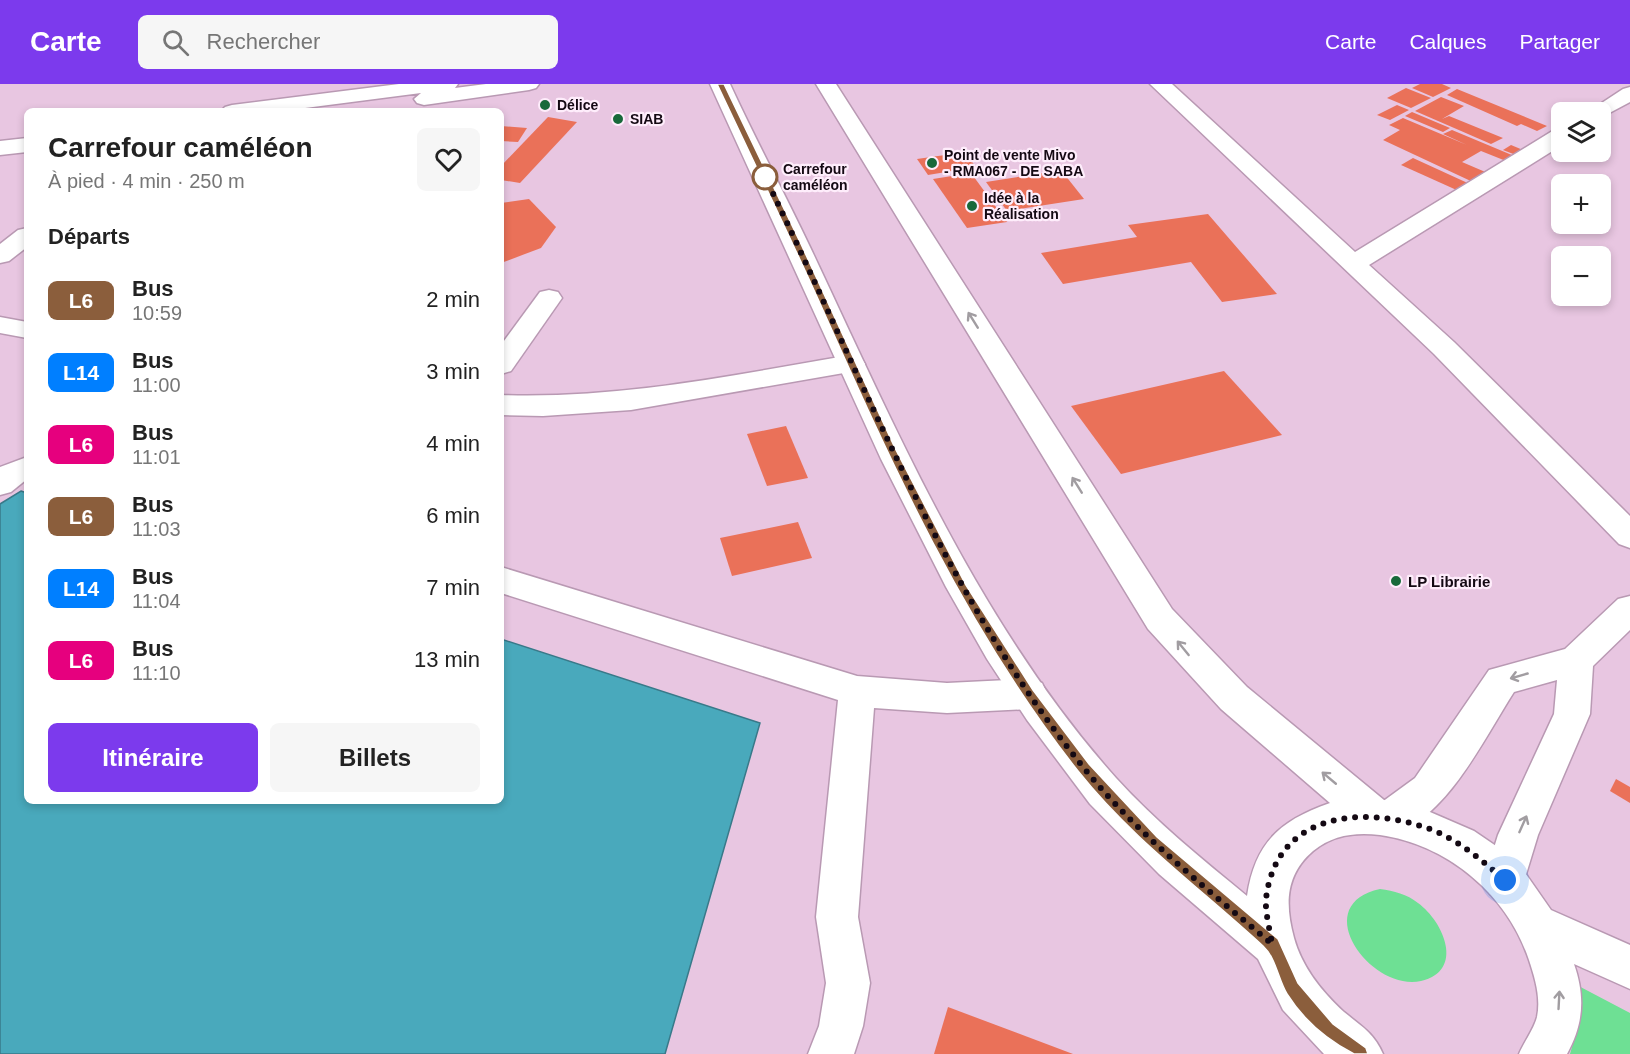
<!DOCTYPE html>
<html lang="fr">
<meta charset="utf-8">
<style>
body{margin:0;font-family:Arial,sans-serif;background:#f6f6f6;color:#222;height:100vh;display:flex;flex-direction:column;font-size:22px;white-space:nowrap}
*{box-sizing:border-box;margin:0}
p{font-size:20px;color:#767676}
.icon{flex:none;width:33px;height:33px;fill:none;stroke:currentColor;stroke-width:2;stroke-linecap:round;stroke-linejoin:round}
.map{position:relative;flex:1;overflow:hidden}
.panel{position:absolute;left:24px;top:24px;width:480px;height:696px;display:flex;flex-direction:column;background:#fff;border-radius:9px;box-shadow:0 3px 9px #0003}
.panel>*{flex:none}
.badge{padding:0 12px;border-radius:9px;font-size:21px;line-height:39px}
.buttons{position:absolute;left:1551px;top:18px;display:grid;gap:12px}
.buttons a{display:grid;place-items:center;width:60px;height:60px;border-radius:9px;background:#fff;box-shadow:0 3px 9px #0003;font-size:30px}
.you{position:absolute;width:30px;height:30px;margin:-15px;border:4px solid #fff;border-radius:50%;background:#1a73e8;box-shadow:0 0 0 9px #1a73e833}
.map>.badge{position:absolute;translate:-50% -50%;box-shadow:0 0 0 3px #fff}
h2{padding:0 24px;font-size:22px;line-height:54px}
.round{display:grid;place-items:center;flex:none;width:63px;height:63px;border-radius:9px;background:#f6f6f6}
.head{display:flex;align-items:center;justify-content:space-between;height:102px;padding:0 24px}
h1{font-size:28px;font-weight:800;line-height:45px}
.button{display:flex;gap:12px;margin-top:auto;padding:12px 24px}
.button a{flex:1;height:69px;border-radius:9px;background:#7c3aed;color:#fff;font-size:24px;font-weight:800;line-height:69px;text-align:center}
.button a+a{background:#f6f6f6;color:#222}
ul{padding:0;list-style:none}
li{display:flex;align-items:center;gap:18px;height:72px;padding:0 24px}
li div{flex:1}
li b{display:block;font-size:22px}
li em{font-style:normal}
li .badge{min-width:66px;font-weight:700;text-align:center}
header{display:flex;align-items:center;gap:36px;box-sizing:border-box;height:84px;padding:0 30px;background:#7c3aed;color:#fff}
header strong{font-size:28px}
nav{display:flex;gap:33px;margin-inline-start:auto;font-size:21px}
.search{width:420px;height:54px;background:#f6f6f6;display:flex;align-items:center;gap:15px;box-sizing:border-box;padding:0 21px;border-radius:9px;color:#767676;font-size:22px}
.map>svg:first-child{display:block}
</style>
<header>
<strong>Carte</strong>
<div class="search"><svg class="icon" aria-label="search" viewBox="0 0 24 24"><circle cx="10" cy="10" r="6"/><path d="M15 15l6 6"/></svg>Rechercher</div>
<nav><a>Carte</a><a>Calques</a><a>Partager</a></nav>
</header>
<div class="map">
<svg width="1630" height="970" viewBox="0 0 1630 970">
<rect width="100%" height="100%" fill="#e8c6e1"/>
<g fill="#6ee094">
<path d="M1380,805C1394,807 1407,810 1418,819C1444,838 1465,887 1421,897C1371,908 1307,821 1380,805Z"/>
<path d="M1571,898L1630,929V970H1570C1578,945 1577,924 1571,898Z"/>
</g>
<polygon fill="#49a9bc" stroke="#397989" stroke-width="1.5" points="21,407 27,409 27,717 501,717 501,555 760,639 665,970 0,970 0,420"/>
<g fill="#ea7159">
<polygon points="1420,0 1442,0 1451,4 1433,13 1412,4"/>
<polygon points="1406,4 1431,14 1411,24 1387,14"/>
<polygon points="1457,5 1547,42 1537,47 1521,40 1517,42 1447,11"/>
<polygon points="1441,13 1464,22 1442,35 1449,32 1503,54 1491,60 1415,27"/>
<polygon points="1397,21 1409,26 1390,36 1377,31"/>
<polygon points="1412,28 1450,44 1443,48 1405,32"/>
<polygon points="548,33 577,38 520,99 501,96 501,82"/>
<polygon points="1403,34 1467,61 1443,50 1452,46 1519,74 1511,79 1481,67 1462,78 1490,90 1475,99 1383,56 1400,46 1389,41"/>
<polygon points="501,42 527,44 518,58 501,57"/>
<polygon points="1511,61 1528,68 1521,73 1503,66"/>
<polygon points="952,70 959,77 970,75 976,83 928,91 917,75"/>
<polygon points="1413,74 1472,101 1461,108 1401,81"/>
<polygon points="1061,86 1084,115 1007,127 986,98"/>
<polygon points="971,89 1007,138 967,144 933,95"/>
<polygon points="529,115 556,143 541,164 501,179 501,119"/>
<polygon points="1208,130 1277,210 1222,218 1191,178 1063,200 1041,169 1137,153 1128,141"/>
<polygon points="1224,287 1282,351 1121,390 1071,322"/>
<polygon points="786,342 808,394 767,402 747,350"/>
<polygon points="798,438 812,474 732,492 720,454"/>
<polygon points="1616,695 1630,703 1630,719 1610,707"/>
<polygon points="948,923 1073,970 934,970"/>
</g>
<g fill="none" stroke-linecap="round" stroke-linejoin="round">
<g stroke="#b999b3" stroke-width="3">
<g id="minor">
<polygon points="1150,0 1172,0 1355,168 1554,46 1562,45 1562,61 1369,181 1454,258 1630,432 1630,464 1619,460 1434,270"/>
<polygon points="1630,3 1630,18 1600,34 1600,28 1588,28 1623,5"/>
<polygon points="27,144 27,163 9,177 0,179 0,160 18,146"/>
<polygon points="549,206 558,208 562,214 511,287 501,290 501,261 540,208"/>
<polygon points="0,233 27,238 27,254 0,249"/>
<path d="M851,271L861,274L865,280L861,286L631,326L543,332L501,331V311C620,315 735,291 851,271Z"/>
<polygon points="27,373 27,395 11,408 0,411 0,383"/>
<polygon points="501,483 857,592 947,599 1029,595 1042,599 1047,610 1042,621 1029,625 947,629 874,624 858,833 870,899 863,942 854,970 808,970 819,942 826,899 816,833 838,616 501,509"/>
<path d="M1630,512V546L1593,582L1590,630L1538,751L1520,810L1505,816L1490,810L1484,796L1498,751L1554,630L1557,596L1514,608C1482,658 1449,730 1392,752L1378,747L1372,734L1378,721L1415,694L1489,586L1565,565L1618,515Z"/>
</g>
</g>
<g stroke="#b999b3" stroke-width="3">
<g id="secondary">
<polygon points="399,0 458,0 455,4 486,0 539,0 536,4 529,6 424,21 417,19 414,15 421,9 282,27 221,27 225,23 232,21"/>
<polygon points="27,54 27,68 0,71 0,57"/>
</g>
</g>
<g stroke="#b999b3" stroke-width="3">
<path id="primary" d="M710,0H730C758,61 790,119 818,180C902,359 983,545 1116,694C1156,738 1202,775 1247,812C1255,758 1281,736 1330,719L1221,625L1148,545L816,0H836L1172,525L1247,603L1384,716L1430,728L1474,747L1499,764L1521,783L1551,826L1630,861V905L1574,880C1585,912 1584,939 1567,970H1519C1524,958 1534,945 1537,933C1541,914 1535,894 1529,876C1507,810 1448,761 1380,751C1355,748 1333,751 1313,767C1285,791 1285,821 1294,854C1302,883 1322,908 1344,928C1361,942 1374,949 1383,970H1324L1283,926L1258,875L1159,790L1090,720L1027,636L987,575L946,503L881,375Z"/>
</g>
<use href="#minor" fill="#fff" fill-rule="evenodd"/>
<use href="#secondary" fill="#fff" fill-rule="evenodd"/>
<use href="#primary" fill="#fff" fill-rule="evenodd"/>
</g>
<defs><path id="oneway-shaft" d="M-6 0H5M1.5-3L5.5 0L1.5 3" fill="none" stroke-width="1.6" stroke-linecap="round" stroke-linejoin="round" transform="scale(1.5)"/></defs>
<g stroke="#a19da1">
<use href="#oneway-shaft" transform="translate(973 236) rotate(-122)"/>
<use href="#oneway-shaft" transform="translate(1077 401) rotate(-122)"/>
<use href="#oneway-shaft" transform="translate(1183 564) rotate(-129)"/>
<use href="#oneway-shaft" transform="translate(1519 592) rotate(164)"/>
<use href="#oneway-shaft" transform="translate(1329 694) rotate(-140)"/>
<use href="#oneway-shaft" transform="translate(1523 740) rotate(-66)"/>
<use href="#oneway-shaft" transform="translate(1559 916) rotate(-87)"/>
</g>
<path fill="#8b5e3c" stroke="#fff" stroke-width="1.5" d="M717,0H724L801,160L895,364L966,501L1033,606L1089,680L1157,753L1278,855L1298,899L1333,940L1366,964L1368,970H1354C1329,957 1304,937 1287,910C1278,895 1276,874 1263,862C1199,803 1133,756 1078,687C963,542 888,372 813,204C782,136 749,68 717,0Z"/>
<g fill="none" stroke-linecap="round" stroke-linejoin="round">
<path stroke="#140913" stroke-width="6" stroke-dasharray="0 10.8" d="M765,93L762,87C862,290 940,505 1083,683C1138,751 1206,804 1272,860C1270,846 1265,829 1266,815C1276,728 1363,721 1430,745C1459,756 1482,777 1505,796"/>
</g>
<g fill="#18693a" stroke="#feedfb" stroke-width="2">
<circle cx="545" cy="21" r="6"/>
<circle cx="618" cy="35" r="6"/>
<circle cx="932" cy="79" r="6"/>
<circle cx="972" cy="122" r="6"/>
<circle cx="1396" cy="497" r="6"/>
</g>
<circle fill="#fff" stroke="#8b5e3c" stroke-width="3" cx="765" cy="93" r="12"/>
<g text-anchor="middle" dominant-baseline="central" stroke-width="4.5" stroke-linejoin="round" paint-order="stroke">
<g font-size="14" font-weight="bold" fill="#140913" stroke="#feedfb" text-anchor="start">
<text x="557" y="21">Délice</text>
<text x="630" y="35">SIAB</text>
<text x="944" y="71">Point de vente Mivo<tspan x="944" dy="16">- RMA067 - DE SABA</tspan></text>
<text x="984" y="114">Idée à la<tspan x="984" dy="16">Réalisation</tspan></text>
</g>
<g font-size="14" font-weight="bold" fill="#140913" stroke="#feedfb" text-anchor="start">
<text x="783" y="85">Carrefour<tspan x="783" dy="16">caméléon</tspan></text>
</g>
<g font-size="15" font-weight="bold" fill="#140913" stroke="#feedfb" text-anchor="start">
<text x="1408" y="497">LP Librairie</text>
</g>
</g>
</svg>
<div class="buttons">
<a><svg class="icon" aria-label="layers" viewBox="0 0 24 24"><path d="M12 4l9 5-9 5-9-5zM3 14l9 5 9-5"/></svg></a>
<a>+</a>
<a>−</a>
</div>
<div class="you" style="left:1505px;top:796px"></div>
<section class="panel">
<div class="head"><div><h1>Carrefour caméléon</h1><p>À pied · 4 min · 250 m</p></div><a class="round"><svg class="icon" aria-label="heart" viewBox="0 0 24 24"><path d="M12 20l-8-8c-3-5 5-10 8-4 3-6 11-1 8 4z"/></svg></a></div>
<h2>Départs</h2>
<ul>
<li><span class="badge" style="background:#8b5e3c;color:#fff">L6</span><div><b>Bus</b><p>10:59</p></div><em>2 min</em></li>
<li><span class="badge" style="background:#007fff;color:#fff">L14</span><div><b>Bus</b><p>11:00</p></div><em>3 min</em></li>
<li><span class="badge" style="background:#e6007e;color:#fff">L6</span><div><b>Bus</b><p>11:01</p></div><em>4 min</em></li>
<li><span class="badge" style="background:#8b5e3c;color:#fff">L6</span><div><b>Bus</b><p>11:03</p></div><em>6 min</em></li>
<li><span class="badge" style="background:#007fff;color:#fff">L14</span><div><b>Bus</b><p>11:04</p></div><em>7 min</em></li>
<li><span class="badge" style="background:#e6007e;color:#fff">L6</span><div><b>Bus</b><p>11:10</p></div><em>13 min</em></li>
</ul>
<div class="button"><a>Itinéraire</a><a>Billets</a></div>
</section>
</div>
